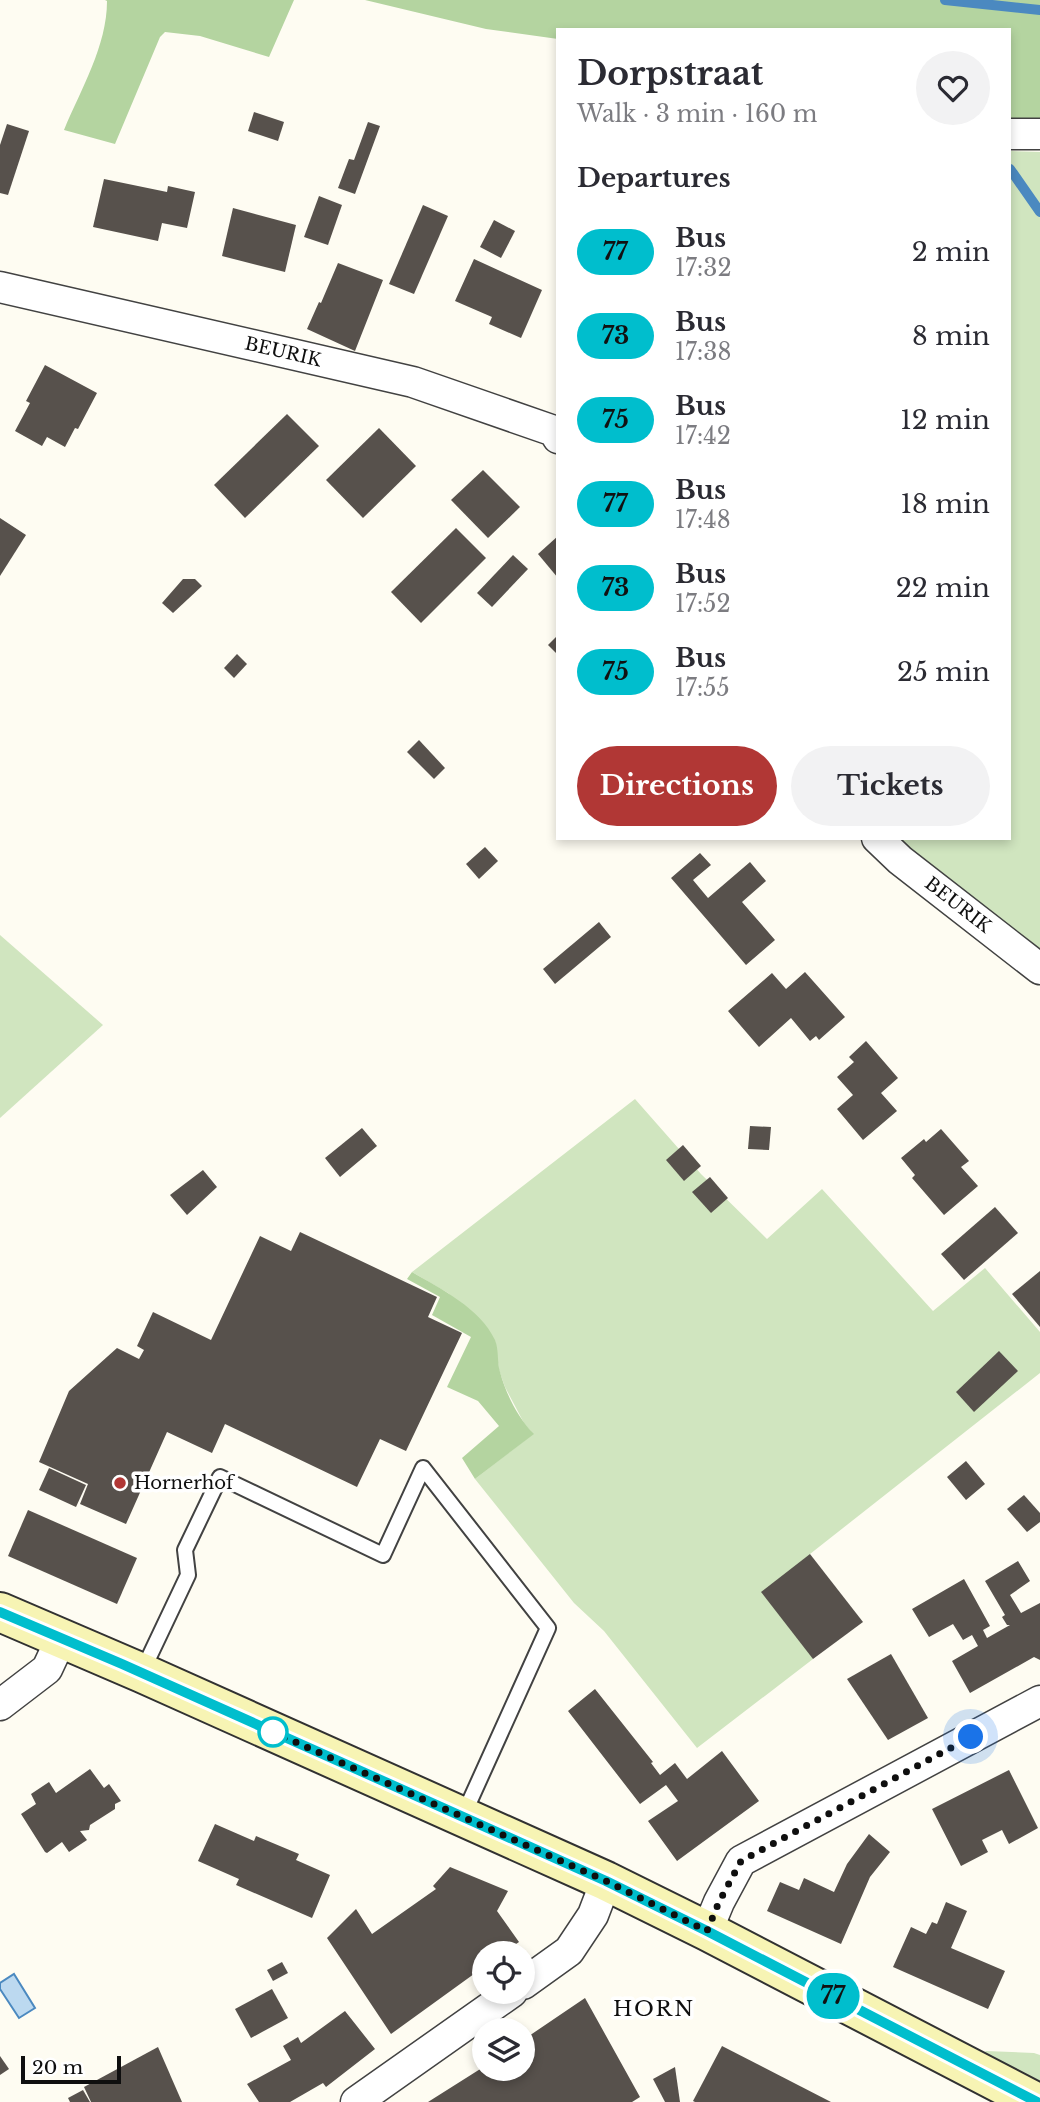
<!DOCTYPE html>
<meta charset="utf-8">
<style>
body{margin:0;font-family:"Libre Baskerville",serif;background:#f2f2f3;color:#2b2b33;height:100vh;display:flex;flex-direction:column;font-size:26px;white-space:nowrap}
*{box-sizing:border-box;margin:0}
p{font-size:23px;color:#7c7c81}
.icon{flex:none;width:38px;height:38px;fill:none;stroke:currentColor;stroke-width:2;stroke-linecap:round;stroke-linejoin:round}
.map{position:relative;flex:1;overflow:hidden}
.drawer{position:absolute;left:556px;top:28px;width:455px;height:812px;display:flex;flex-direction:column;background:#fff;border-radius:0px;box-shadow:0 4px 10px #0003}
.drawer>*{flex:none}
.badge{padding:0 14px;border-radius:23px;font-size:24px;line-height:46px}
.tools{position:absolute;left:472px;top:1941px;display:grid;gap:14px}
.tools a{display:grid;place-items:center;width:63px;height:63px;border-radius:50%;background:#fff;box-shadow:0 4px 10px #0003;font-size:35px}
.scale{position:absolute;left:21px;bottom:18px;width:100px;box-sizing:border-box;padding-left:7px;border:4px solid #0f0f0f;border-top:0;font-size:19px;line-height:24px;white-space:nowrap;color:#0f0f0f;-webkit-text-stroke:5px #fff;paint-order:stroke}
.you{position:absolute;width:35px;height:35px;margin:-18px;border:5px solid #fff;border-radius:50%;background:#1a73e8;box-shadow:0 0 0 10px #1a73e833}
.map>.badge{position:absolute;translate:-50% -50%;box-shadow:0 0 0 4px #fff}
h2{padding:0 21px;font-size:26px;line-height:63px}
.round{display:grid;place-items:center;flex:none;width:74px;height:74px;border-radius:37px;background:#f2f2f3}
.headline{display:flex;align-items:center;justify-content:space-between;height:119px;padding:0 21px}
h1{font-size:33px;font-weight:800;line-height:52px}
.cta{display:flex;gap:14px;margin-top:auto;padding:14px 21px}
.cta a{flex:1;height:80px;border-radius:42px;background:#b13735;color:#fff;font-size:28px;font-weight:800;line-height:80px;text-align:center}
.cta a+a{background:#f2f2f3;color:#2b2b33}
ul{padding:0;list-style:none}
li{display:flex;align-items:center;gap:21px;height:84px;padding:0 21px}
li div{flex:1}
li b{display:block;font-size:26px}
li em{font-style:normal}
li .badge{min-width:77px;font-weight:700;text-align:center}
.map>svg:first-child{display:block}
</style>
<div class="map">
<svg width="1040" height="2102" viewBox="0 0 1040 2102">
<rect width="100%" height="100%" fill="#fefcf2"/>
<g fill="#d0e5bf">
<polygon points="1010,151 1040,152 1040,951 914,853 898,838 1010,838"/>
<polygon points="0,935 103,1025 0,1118"/>
<polygon points="635,1099 701,1174 767,1239 822,1189 933,1311 985,1268 1040,1332 1040,1373 810,1554 813,1659 697,1748 604,1631 574,1603 475,1479 533,1434 524,1423 505,1387 499,1370 495,1341 448,1293 412,1272"/>
<polygon points="986,2051 1034,2053 1040,2055 1040,2081 983,2053"/>
</g>
<g fill="#b4d4a0">
<path d="M105,0H294L269,57L200,36L165,32L160,37L115,144L64,130C81,89 107,46 107,1Z"/>
<polygon points="365,0 1040,0 1040,127 1010,126 1010,30 558,30 558,39 486,29"/>
<path d="M412,1272C441,1289 480,1308 495,1340C499,1350 497,1362 500,1372C506,1394 518,1418 534,1434L475,1479L462,1458L499,1426L478,1401L447,1387L471,1337L432,1315L440,1297L407,1279Z"/>
</g>
<polygon fill="#bcd9f0" stroke="#4b89c0" stroke-width="2" points="14,1974 35,2008 19,2018 0,1989 0,1983"/>
<g fill="none" stroke-linecap="round" stroke-linejoin="round">
<g stroke="#4b89c0" stroke-width="10">
<polyline points="945,0 1040,10"/>
<polyline points="1010,169 1040,212"/>
</g>
</g>
<g fill="#57514c">
<polygon points="254,112 284,122 278,141 248,131"/>
<polygon points="368,122 380,126 355,194 338,188 349,159 354,160"/>
<polygon points="7,124 29,131 8,195 0,193 0,145"/>
<polygon points="104,179 167,192 168,186 195,192 187,228 162,223 158,241 93,227"/>
<polygon points="319,196 342,205 328,245 304,237"/>
<polygon points="423,205 448,216 414,294 389,284"/>
<polygon points="233,208 296,225 285,272 222,256"/>
<polygon points="494,220 515,231 501,258 480,247"/>
<polygon points="474,259 542,290 521,338 489,324 492,317 455,301"/>
<polygon points="338,263 383,280 355,351 307,329 319,302 321,303"/>
<polygon points="45,365 97,393 78,429 75,428 65,447 47,437 42,446 15,431 30,403 26,401"/>
<polygon points="287,414 319,446 245,518 214,485"/>
<polygon points="379,428 416,466 363,518 326,480"/>
<polygon points="483,470 520,507 488,538 451,500"/>
<polygon points="0,518 26,535 0,576"/>
<polygon points="456,528 486,558 421,623 391,592"/>
<polygon points="558,536 558,578 538,554"/>
<polygon points="513,555 528,569 492,607 477,593"/>
<polygon points="183,579 195,579 202,586 173,613 162,603"/>
<polygon points="558,635 558,655 548,645"/>
<polygon points="237,654 247,664 234,678 224,668"/>
<polygon points="419,740 445,768 434,779 407,752"/>
<polygon points="485,847 498,861 479,879 466,864"/>
<polygon points="700,853 711,865 693,880 708,898 750,862 766,881 742,902 775,940 746,965 671,878"/>
<polygon points="599,922 611,937 555,984 543,969"/>
<polygon points="805,972 845,1017 819,1040 816,1036 810,1041 791,1018 759,1047 728,1011 772,973 786,989"/>
<polygon points="866,1041 898,1078 881,1093 897,1111 863,1140 837,1109 853,1095 837,1077 854,1062 849,1057"/>
<polygon points="750,1126 771,1127 769,1150 748,1149"/>
<polygon points="362,1128 377,1146 340,1177 325,1158"/>
<polygon points="941,1129 969,1161 961,1167 978,1186 944,1215 912,1178 915,1175 901,1158 924,1139 926,1142"/>
<polygon points="683,1145 701,1166 684,1181 666,1160"/>
<polygon points="203,1170 217,1187 187,1215 170,1195"/>
<polygon points="710,1177 728,1198 711,1213 692,1192"/>
<polygon points="995,1207 1018,1233 964,1280 941,1254"/>
<polygon points="300,1232 437,1297 428,1317 462,1333 406,1451 380,1439 357,1487 225,1424 212,1453 167,1432 126,1524 80,1504 88,1484 39,1462 69,1391 117,1348 139,1359 144,1350 137,1346 153,1312 211,1340 260,1236 291,1251"/>
<polygon points="1040,1271 1040,1327 1012,1294"/>
<polygon points="999,1351 1018,1371 974,1412 956,1392"/>
<polygon points="966,1461 985,1484 966,1500 947,1477"/>
<polygon points="49,1468 86,1485 76,1507 39,1490"/>
<polygon points="1024,1495 1040,1513 1040,1522 1027,1532 1007,1509"/>
<polygon points="28,1510 137,1558 117,1604 8,1556"/>
<polygon points="810,1554 863,1622 813,1659 761,1592"/>
<polygon points="1018,1561 1030,1581 1010,1595 1021,1613 1040,1603 1040,1660 1034,1657 970,1693 952,1661 978,1646 972,1635 963,1640 953,1624 929,1637 912,1609 964,1579 990,1626 983,1630 987,1638 1010,1625 1007,1625 1002,1617 1005,1615 985,1581"/>
<polygon points="891,1654 928,1718 888,1740 847,1679"/>
<polygon points="595,1689 653,1762 651,1763 660,1775 675,1763 687,1779 722,1751 759,1801 677,1861 648,1821 678,1801 666,1785 640,1804 568,1711"/>
<polygon points="90,1769 104,1788 109,1784 121,1801 115,1804 115,1809 90,1825 89,1830 80,1831 87,1840 69,1852 62,1842 47,1853 45,1852 21,1814 36,1804 31,1794 49,1782 56,1793"/>
<polygon points="1009,1770 1038,1828 1009,1844 1002,1830 982,1840 988,1852 961,1866 932,1809"/>
<polygon points="215,1824 254,1841 256,1836 299,1854 296,1860 330,1875 312,1918 236,1885 239,1879 198,1861"/>
<polygon points="869,1834 890,1852 870,1877 841,1944 767,1911 780,1882 799,1890 804,1878 834,1892 847,1864"/>
<polygon points="450,1867 508,1891 497,1911 519,1942 503,1953 485,1953 485,1966 391,2034 327,1938 356,1909 372,1934 436,1889 433,1886"/>
<polygon points="946,1902 967,1911 951,1948 1005,1971 988,2009 893,1967 911,1927 926,1934 932,1922 937,1924"/>
<polygon points="282,1962 288,1973 273,1981 267,1970"/>
<polygon points="272,1989 288,2018 251,2038 235,2009"/>
<polygon points="585,1998 640,2097 632,2102 428,2102 485,2066 485,2068 523,2068 523,2040"/>
<polygon points="345,2011 375,2049 326,2087 323,2083 290,2102 259,2102 247,2084 291,2060 283,2046 298,2037 301,2043"/>
<polygon points="722,2046 831,2102 695,2102 693,2101"/>
<polygon points="158,2047 182,2102 91,2102 84,2087"/>
<polygon points="0,2056 9,2069 0,2075"/>
<polygon points="675,2067 680,2102 665,2102 653,2079"/>
<polygon points="83,2090 90,2102 70,2102 68,2098"/>
</g>
<g fill="none" stroke-linecap="round" stroke-linejoin="round">
<g stroke="#424242" stroke-width="18">
<polyline id="service" points="142,1672 188,1575 185,1550 220,1477 383,1555 423,1468 548,1628 463,1816"/>
</g>
<g stroke="#424242" stroke-width="33">
<g id="minor">
<polyline points="1010,134 1040,134"/>
<polyline points="0,287 413,382 554,431 558,438"/>
<polyline points="877,838 900,860 1040,969"/>
<polyline points="0,1705 47,1669 62,1637"/>
<polyline points="707,1931 719,1902 741,1861 1040,1701"/>
<polyline points="523,1984 569,1951 593,1915 606,1881"/>
<polyline points="356,2102 512,1992"/>
</g>
</g>
<g stroke="#313131" stroke-width="42">
<polyline id="secondary" points="0,1612 142,1673 606,1881 707,1931 1036,2102"/>
</g>
<use href="#service" stroke="#fff" stroke-width="14"/>
<use href="#minor" stroke="#fff" stroke-width="30"/>
<use href="#secondary" stroke="#f7f4b4" stroke-width="38"/>
</g>
<g fill="none" stroke-linecap="round" stroke-linejoin="round">
<g stroke="#fff" stroke-width="16">
<polyline id="line" points="0,1612 122,1664 606,1881 707,1931 1037,2102"/>
</g>
<use href="#line" stroke="#00becd" stroke-width="10"/>
<polyline stroke="#0f0f0f" stroke-width="7" stroke-dasharray="0 12.6" points="273,1732 606,1881 707,1931 719,1902 741,1861 971,1737"/>
</g>
<circle fill="#b13735" stroke="#fff" stroke-width="2.5" cx="120" cy="1483" r="7"/>
<circle fill="#fff" stroke="#00becd" stroke-width="3.5" cx="273" cy="1732" r="14"/>
<g text-anchor="middle" dominant-baseline="central" stroke-width="7" stroke-linejoin="round" paint-order="stroke">
<g font-size="18" fill="#0f0f0f" stroke="#fff">
<text transform="translate(283 352) rotate(13)">BEURIK</text>
<text transform="translate(958 905) rotate(38)">BEURIK</text>
</g>
<g font-size="18" fill="#0f0f0f" stroke="#fff" text-anchor="start">
<text x="134" y="1483">Hornerhof</text>
</g>
<g font-size="21" letter-spacing="2" fill="#0f0f0f" stroke="#fff">
<text x="654" y="2009">HORN</text>
</g>
</g>
</svg>
<div class="tools">
<a><svg class="icon" aria-label="locate" viewBox="0 0 24 24"><circle cx="12" cy="12" r="6"/><path d="M12 2v4M12 18v4M2 12h4M18 12h4"/></svg></a>
<a><svg class="icon" aria-label="layers" viewBox="0 0 24 24"><path d="M12 4l9 5-9 5-9-5zM3 14l9 5 9-5"/></svg></a>
</div>
<div class="scale">20 m</div>
<div class="you" style="left:971px;top:1737px"></div>
<b class="badge" style="left:833px;top:1996px;background:#00becd;color:#111">77</b>
<section class="drawer">
<div class="headline"><div><h1>Dorpstraat</h1><p>Walk · 3 min · 160 m</p></div><a class="round"><svg class="icon" aria-label="heart" viewBox="0 0 24 24"><path d="M12 20l-8-8c-3-5 5-10 8-4 3-6 11-1 8 4z"/></svg></a></div>
<h2>Departures</h2>
<ul>
<li><span class="badge" style="background:#00becd;color:#111">77</span><div><b>Bus</b><p>17:32</p></div><em>2 min</em></li>
<li><span class="badge" style="background:#00becd;color:#111">73</span><div><b>Bus</b><p>17:38</p></div><em>8 min</em></li>
<li><span class="badge" style="background:#00becd;color:#111">75</span><div><b>Bus</b><p>17:42</p></div><em>12 min</em></li>
<li><span class="badge" style="background:#00becd;color:#111">77</span><div><b>Bus</b><p>17:48</p></div><em>18 min</em></li>
<li><span class="badge" style="background:#00becd;color:#111">73</span><div><b>Bus</b><p>17:52</p></div><em>22 min</em></li>
<li><span class="badge" style="background:#00becd;color:#111">75</span><div><b>Bus</b><p>17:55</p></div><em>25 min</em></li>
</ul>
<div class="cta"><a>Directions</a><a>Tickets</a></div>
</section>
</div>
